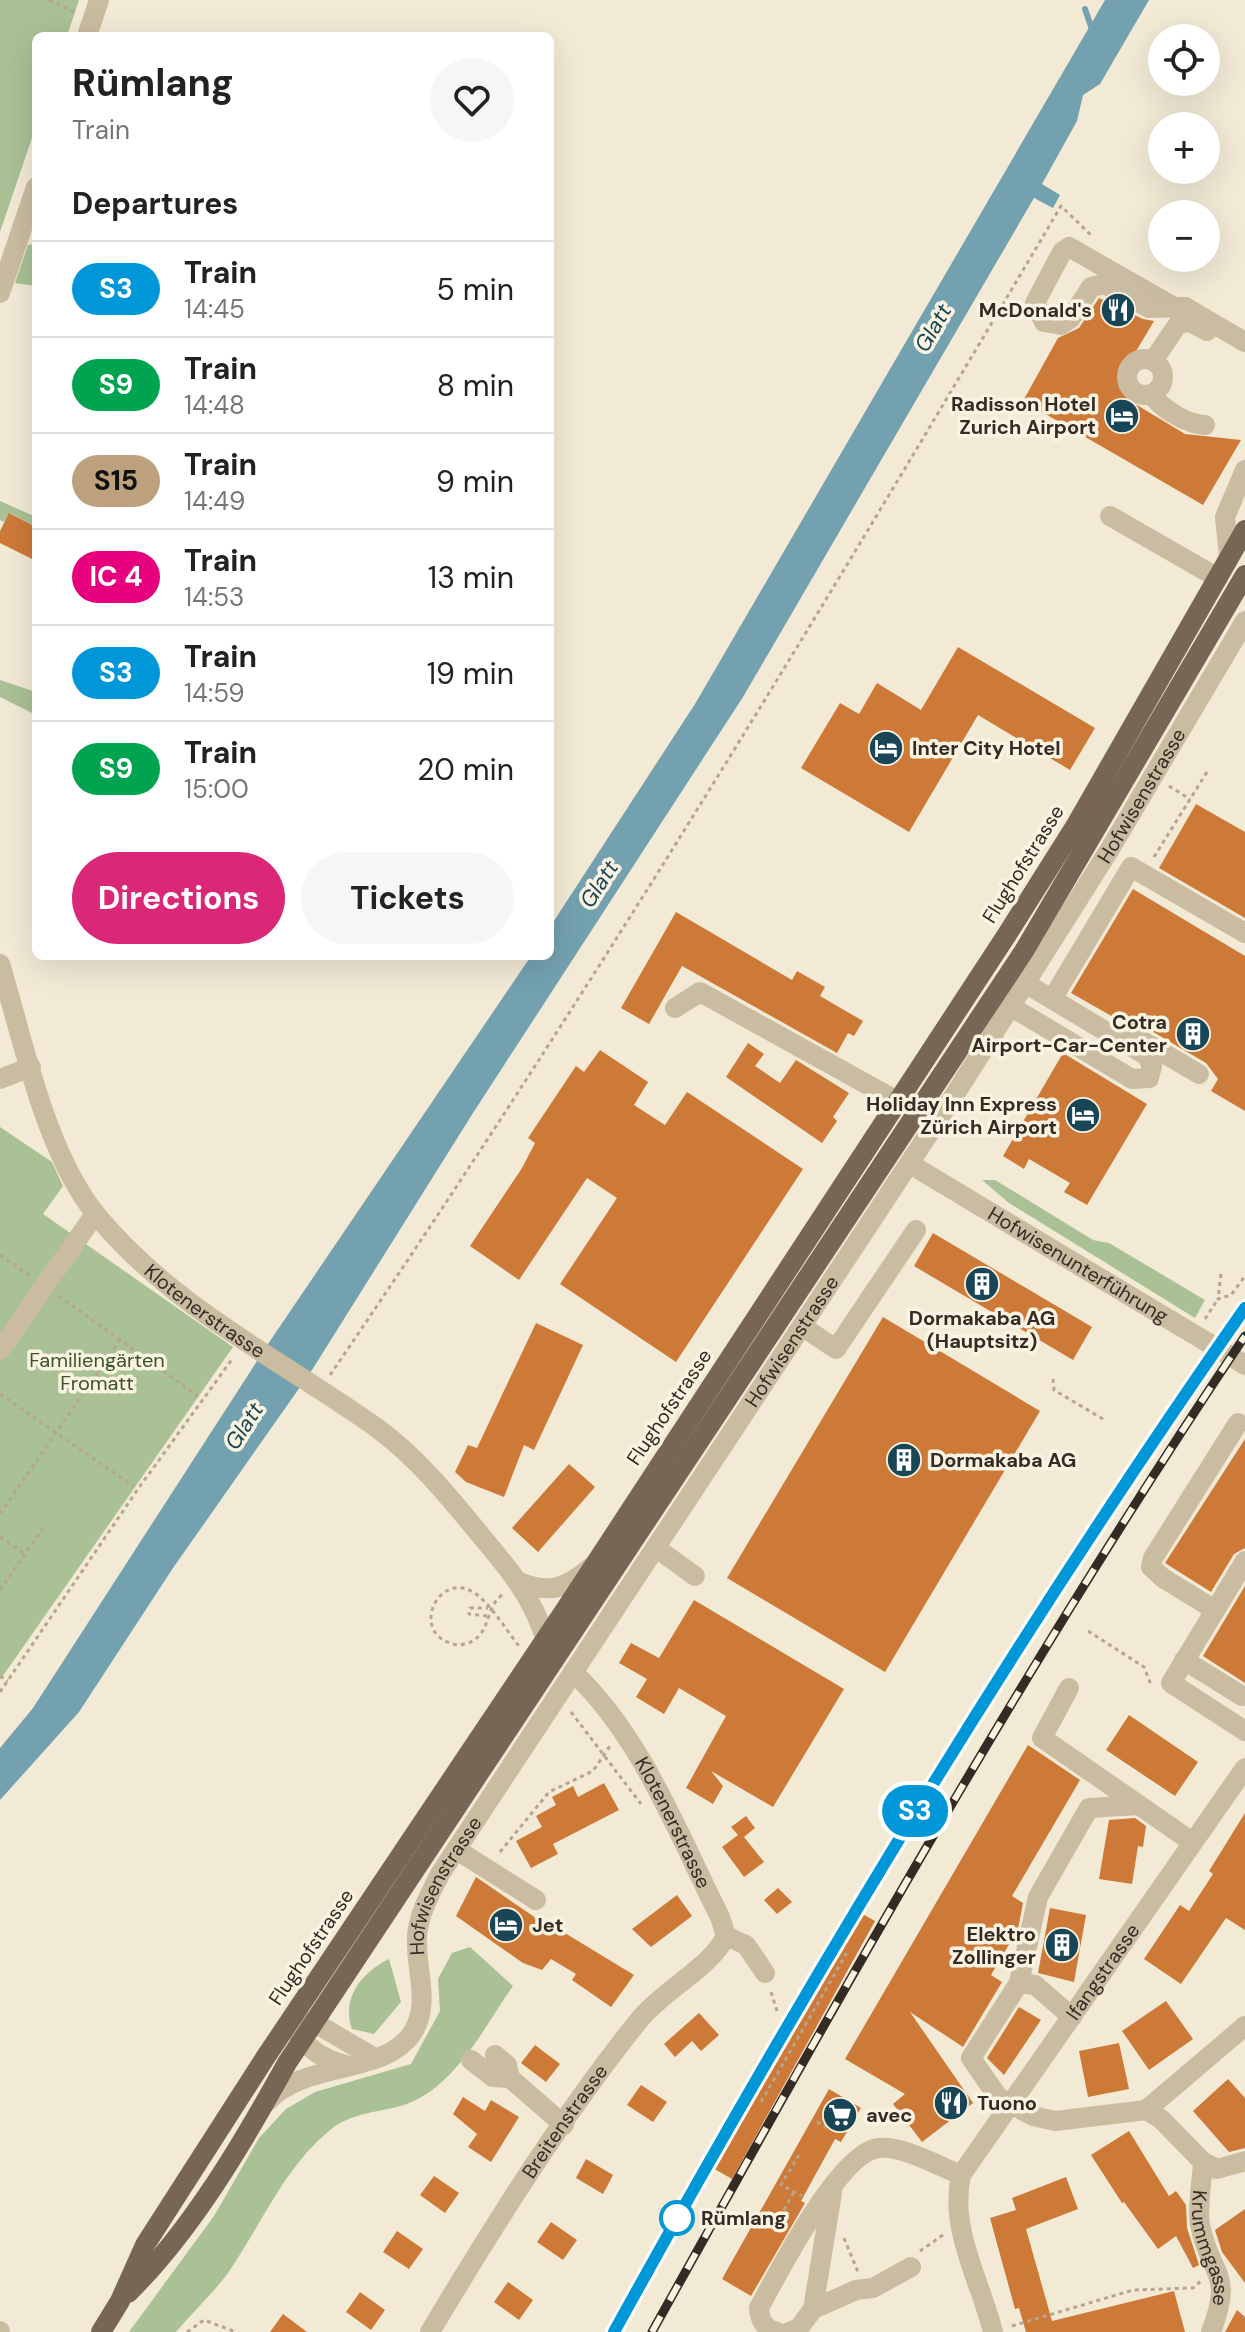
<!DOCTYPE html>
<meta charset="utf-8">
<style>
body{margin:0;font-family:"DM Sans",sans-serif;background:#f6f6f6;color:#222;height:100vh;display:flex;flex-direction:column;font-size:30px;white-space:nowrap}
*{box-sizing:border-box;margin:0}
p{font-size:26px;color:#767676}
.icon{flex:none;width:44px;height:44px;fill:none;stroke:currentColor;stroke-width:2;stroke-linecap:round;stroke-linejoin:round}
.map{position:relative;flex:1;overflow:hidden}
.sheet{position:absolute;left:32px;top:32px;width:522px;height:928px;display:flex;flex-direction:column;background:#fff;border-radius:12px;box-shadow:0 8px 32px #0002}
.sheet>*{flex:none}
.badge{padding:0 16px;border-radius:26px;font-size:28px;line-height:52px}
.tools{position:absolute;left:1148px;top:24px;display:grid;gap:16px}
.tools a{display:grid;place-items:center;width:72px;height:72px;border-radius:50%;background:#fff;box-shadow:0 8px 32px #0002;font-size:40px}
.map>.badge{position:absolute;translate:-50% -50%;box-shadow:0 0 0 4px #fff}
h2{padding:0 40px;font-size:30px;line-height:72px}
.round{display:grid;place-items:center;flex:none;width:84px;height:84px;border-radius:42px;background:#f6f6f6}
.summary{display:flex;align-items:center;justify-content:space-between;height:136px;padding:0 40px}
h1{font-size:38px;font-weight:700;line-height:60px}
.cta{display:flex;gap:16px;margin-top:auto;padding:16px 40px}
.cta a{flex:1;height:92px;border-radius:48px;background:#db2777;color:#fff;font-size:32px;font-weight:700;line-height:92px;text-align:center}
.cta a+a{background:#f6f6f6;color:#222}
ul{padding:0;list-style:none}
li{display:flex;align-items:center;gap:24px;height:96px;padding:0 40px;border-top:2px solid #e0e0e0}
li div{flex:1}
li b{display:block;font-size:30px}
li em{font-style:normal}
li .badge{min-width:88px;font-weight:700;text-align:center}
.map>svg:first-child{display:block}
</style>
<div class="map">
<svg width="1245" height="2332" viewBox="0 0 1245 2332">
<rect width="100%" height="100%" fill="#f2ead5"/>
<g fill="#a9c195">
<polygon points="0,0 79,0 67,36 36,36 36,126 0,232"/>
<polygon points="36,243 36,286 15,283 28,245"/>
<polygon points="0,501 36,517 36,527 10,513 4,522 0,520"/>
<polygon points="0,680 36,692 36,715 0,697"/>
<polygon points="0,1127 52,1162 63,1186 43,1214 233,1347 0,1680"/>
<polygon points="982,1180 995,1180 1093,1240 1109,1243 1205,1300 1195,1318 1009,1203"/>
<path d="M470,1947L513,1986C485,2026 454,2089 404,2105C380,2112 350,2113 330,2130C283,2169 262,2224 228,2273C215,2291 192,2313 176,2332H129L214,2216L259,2138L286,2109L315,2092L411,2064L440,2011L438,1979L452,1953Z"/>
<path d="M389,1959L401,2002L374,2034L352,2029C341,1998 361,1973 389,1959Z"/>
</g>
<polygon fill="#73a1b0" points="1105,0 1149,0 1100,84 1083,95 1077,121 1042,184 1060,195 1053,208 1034,198 743,697 473,1113 312,1370 173,1568 79,1712 0,1800 0,1748 33,1708 270,1341 531,956 550,956 550,927 695,704"/>
<g fill="none" stroke-linecap="round" stroke-linejoin="round">
<polyline stroke="#73a1b0" stroke-width="6" points="1085,9 1093,32"/>
</g>
<g fill="#cd7938">
<polygon points="1099,298 1143,319 1154,321 1119,380 1127,399 1185,434 1241,440 1203,505 1023,401 1058,338 1079,328"/>
<polygon points="9,513 36,527 36,561 0,543 0,531"/>
<polygon points="958,647 1095,728 1070,770 978,715 909,832 801,768 840,703 859,714 877,683 921,710"/>
<polygon points="1196,804 1245,832 1245,918 1159,868"/>
<polygon points="1133,889 1245,956 1245,1111 1211,1091 1218,1079 1206,1063 1143,1026 1129,1026 1071,993"/>
<polygon points="676,912 792,980 797,971 825,987 820,996 863,1021 854,1036 848,1033 837,1053 682,966 649,1024 621,1008"/>
<polygon points="748,1043 764,1054 755,1066 780,1083 796,1060 849,1093 833,1117 837,1121 822,1143 726,1077"/>
<polygon points="600,1050 648,1082 634,1105 665,1125 687,1092 803,1169 676,1362 560,1284 617,1198 587,1178 519,1280 470,1246 522,1168 535,1143 528,1138 576,1066 584,1072"/>
<polygon points="1063,1053 1147,1104 1087,1205 1064,1192 1070,1183 1029,1159 1024,1169 1003,1156"/>
<polygon points="933,1233 1092,1327 1073,1360 914,1266"/>
<polygon points="883,1317 1040,1411 885,1672 727,1578"/>
<polygon points="536,1323 583,1345 534,1450 524,1445 504,1497 466,1482 455,1472 468,1445 477,1448"/>
<polygon points="1245,1439 1245,1548 1234,1554 1211,1592 1165,1563"/>
<polygon points="569,1464 595,1487 538,1552 512,1528"/>
<polygon points="1245,1586 1245,1683 1203,1656"/>
<polygon points="694,1600 844,1689 773,1807 711,1771 723,1786 713,1804 686,1788 726,1716 679,1688 664,1714 636,1697 647,1679 619,1663 631,1643 659,1658"/>
<polygon points="1129,1715 1198,1762 1175,1796 1106,1750"/>
<polygon points="1028,1745 1080,1780 1012,1896 1023,1903 1018,1929 991,1975 1002,1982 963,2047 910,2012 973,2103 922,2142 893,2104 905,2094 845,2059"/>
<polygon points="604,1783 619,1810 553,1844 558,1854 531,1868 516,1841 542,1827 536,1816 556,1805 552,1797 573,1786 578,1797"/>
<polygon points="1245,1813 1245,1930 1226,1918 1181,1984 1144,1959 1180,1905 1189,1911 1213,1874 1209,1871"/>
<polygon points="746,1816 755,1828 744,1837 764,1862 744,1877 722,1847 738,1835 731,1827"/>
<polygon points="1135,1818 1146,1826 1143,1847 1138,1846 1132,1884 1099,1879 1109,1820"/>
<polygon points="476,1877 533,1916 551,1934 555,1927 634,1975 611,2007 572,1980 576,1974 551,1959 542,1970 523,1963 456,1916"/>
<polygon points="778,1888 792,1902 777,1914 764,1900"/>
<polygon points="677,1895 692,1916 651,1947 632,1929"/>
<polygon points="1050,1908 1086,1915 1074,1982 1038,1973"/>
<polygon points="859,1912 875,1921 732,2179 711,2167"/>
<polygon points="1166,2001 1193,2039 1149,2070 1122,2031"/>
<polygon points="1019,2007 1041,2020 1004,2075 987,2058"/>
<polygon points="699,2013 719,2035 701,2051 692,2041 675,2057 664,2044"/>
<polygon points="1119,2043 1129,2089 1088,2097 1079,2051"/>
<polygon points="535,2045 560,2064 546,2082 521,2063"/>
<polygon points="1228,2079 1245,2098 1245,2148 1229,2152 1193,2111"/>
<polygon points="641,2085 667,2102 653,2122 627,2105"/>
<polygon points="829,2089 861,2108 841,2142 835,2139 801,2201 805,2203 751,2296 722,2279"/>
<polygon points="463,2097 485,2111 491,2100 519,2117 491,2162 468,2147 477,2134 453,2114"/>
<polygon points="1129,2131 1169,2196 1176,2191 1186,2205 1187,2228 1199,2265 1193,2268 1176,2236 1158,2249 1124,2202 1122,2203 1091,2155"/>
<polygon points="586,2159 613,2175 603,2194 576,2178"/>
<polygon points="434,2176 459,2193 445,2213 420,2195"/>
<polygon points="1066,2177 1078,2209 1026,2229 1052,2321 1174,2291 1185,2332 1026,2332 1019,2308 1015,2309 990,2218 1016,2210 1012,2198"/>
<polygon points="1245,2209 1245,2283 1222,2252 1215,2230"/>
<polygon points="551,2222 577,2240 563,2260 537,2242"/>
<polygon points="397,2231 423,2249 409,2269 383,2252"/>
<polygon points="508,2282 533,2300 519,2320 494,2302"/>
<polygon points="360,2292 385,2310 371,2330 346,2312"/>
<polygon points="1237,2310 1245,2317 1245,2332 1225,2332"/>
<polygon points="283,2314 307,2332 270,2332"/>
</g>
<g fill="none" stroke-linecap="round" stroke-linejoin="round">
<g stroke="#b6a68b" stroke-width="3" stroke-dasharray="4 4" stroke-linecap="butt">
<polyline points="49,0 74,12"/>
<polyline points="1169,786 1190,799"/>
<polyline points="1154,857 1207,772"/>
<polyline points="0,1255 30,1276"/>
<polyline points="1221,1274 1218,1299 1231,1295 1245,1276"/>
<polyline points="59,1296 202,1399"/>
<polyline points="1205,1319 1218,1299"/>
<path d="M330,1375C590,995 827,602 1061,206L1093,237"/>
<polyline points="1053,1379 1054,1390 1103,1419"/>
<polyline points="0,1394 133,1486"/>
<polyline points="0,1514 120,1340"/>
<polyline points="0,1537 25,1554"/>
<polyline points="0,1590 44,1527"/>
<path d="M502,1595C485,1608 491,1629 474,1640C467,1645 458,1646 450,1643C410,1630 440,1568 476,1594C492,1606 506,1630 519,1646"/>
<polyline points="487,1616 469,1614 470,1608 488,1608"/>
<polyline points="1088,1631 1144,1667 1151,1685"/>
<polyline points="0,1676 8,1681"/>
<polyline points="0,1692 138,1489 233,1358"/>
<polyline points="571,1712 641,1804"/>
<polyline points="500,1852 549,1792 593,1771 610,1746"/>
<polyline points="771,1992 778,2014"/>
<polyline points="761,2102 849,1949"/>
<polyline points="817,2122 831,2130"/>
<polyline points="799,2155 781,2185 802,2196"/>
<polyline points="789,2214 783,2211 794,2192"/>
<polyline points="844,2238 858,2272"/>
<polyline points="920,2251 943,2235"/>
<polyline points="1012,2326 1133,2290 1193,2288 1201,2281"/>
<polyline points="187,2332 204,2320 236,2332"/>
</g>
<g stroke="#cabca1" stroke-width="20">
<polyline points="87,36 99,0"/>
<polyline points="0,293 36,187"/>
<polyline points="1174,307 1069,247 1062,252 1035,303 1044,322 1061,325 1071,318 1091,287 1104,284 1149,308 1185,307 1245,342"/>
<circle cx="1145" cy="377" r="18"/>
<polyline points="1153,361 1178,324 1190,322 1207,331"/>
<path d="M1151,394C1162,409 1186,424 1205,425"/>
<polyline points="1110,516 1218,578"/>
<polyline points="1229,557 1225,517 1245,470"/>
<path id="s1" d="M0,964C24,1042 45,1153 98,1217C174,1308 281,1360 377,1428C418,1458 450,1498 482,1537C509,1569 533,1598 545,1638"/>
<polyline points="1057,991 1131,867 1245,933"/>
<polyline points="1010,1006 1132,1079 1149,1078 1152,1066 1147,1056 1025,983"/>
<polyline points="675,1008 700,992 899,1102"/>
<polyline points="1136,1037 1199,1074"/>
<polyline points="0,1079 31,1067"/>
<path id="s2" d="M910,1164L1245,1365"/>
<polyline points="803,1327 836,1349 916,1230"/>
<polyline points="0,1350 95,1214"/>
<polyline points="656,1548 695,1576"/>
<polyline points="1245,1561 1171,1683 1245,1731"/>
<path d="M519,1582C550,1594 565,1589 590,1568"/>
<polyline points="1215,1610 1163,1578 1151,1567 1153,1558 1238,1423"/>
<polyline points="1184,1660 1242,1696"/>
<path id="s3" d="M573,1672C642,1737 678,1834 720,1917L726,1936"/>
<polyline points="1069,1688 1042,1738 1139,1805"/>
<polyline points="1192,1842 1139,1805 1089,1808 1038,1897 1019,1983 971,2058 998,2097 1033,2116 1055,2121 1146,2110 1161,2119 1203,2162 1217,2169 1245,2161"/>
<polyline points="457,1850 536,1900"/>
<polyline points="726,1936 746,1945 765,1973"/>
<polyline points="1019,1983 1035,1985 1072,2017"/>
<polyline points="495,2055 507,2065 510,2078 564,2125"/>
<polyline points="471,2060 493,2077 510,2078"/>
<path d="M346,2065C320,2059 303,2046 291,2021L315,2023L373,2057"/>
<path id="s4" d="M267,2102C305,2060 385,2076 413,2032C431,2002 415,1969 417,1936C419,1913 430,1894 440,1874L959,1088L1110,849L1245,621"/>
<polyline points="1146,2110 1245,2026"/>
<path id="s5" d="M1203,2162C1202,2182 1197,2206 1200,2225C1211,2278 1234,2271 1211,2332"/>
<polyline points="813,2309 856,2290 873,2288 911,2267"/>
<polyline points="0,2331 0,2332"/>
<path id="s6" d="M430,2332C492,2228 564,2113 640,2019C665,1989 711,1967 726,1936"/>
<path d="M777,2332C764,2329 760,2321 759,2308C778,2273 840,2151 879,2148C904,2146 938,2166 961,2175"/>
<polyline points="789,2332 799,2328 813,2309 832,2193"/>
<path id="s7" d="M993,2332C980,2280 949,2229 961,2175L1245,1768"/>
</g>
<g stroke="#776654" stroke-width="20">
<path d="M128,2293C192,2230 244,2141 287,2063L1024,951L1245,575"/>
<polyline points="101,2332 120,2301 145,2245 265,2058 567,1607 1008,933 1076,825 1245,530"/>
</g>
<g stroke="#342c24" stroke-width="9">
<g id="rail">
<path d="M614,2332C806,1980 1014,1636 1245,1308"/>
<path d="M652,2332C840,1994 1029,1657 1245,1336"/>
</g>
</g>
<use href="#rail" stroke="#faf3e1" stroke-width="6" stroke-dasharray="18" stroke-linecap="butt"/>
</g>
<g fill="none" stroke-linecap="round" stroke-linejoin="round">
<g stroke="#fff" stroke-width="18">
<path id="line" d="M614,2332C808,1980 1015,1637 1245,1308"/>
</g>
<use href="#line" stroke="#0097d8" stroke-width="12"/>
</g>
<defs>
<g id="restaurant-disc" transform="scale(1.8)"><circle r="9.5" fill="#184657" stroke="#faf3e1"/><path d="M-5-6h1v4h1v-4h1v4h1v-4h1v5L-1.5 .5V6h-2V.5L-5-1ZM5-6V6H3V1.5H1.5Q1.5-4 5-6Z" fill="#fff"/></g>
<g id="hotel-disc" transform="scale(1.8)"><circle r="9.5" fill="#184657" stroke="#faf3e1"/><path d="M-6-4.5h1.5V1H6V5H4.5V3h-9V5H-6ZM-4 0a1.8 1.8 0 1 1 3.6 0ZM.5 0V-2.5h3Q6-2.5 6 0Z" fill="#fff"/></g>
<g id="building-disc" transform="scale(1.8)"><circle r="9.5" fill="#184657" stroke="#faf3e1"/><path d="M-4-6H4V6H1V3H-1V6H-4ZM-2.5-4.3h1.7v1.8h-1.7ZM.8-4.3h1.7v1.8H.8ZM-2.5-1h1.7V.8h-1.7ZM.8-1h1.7V.8H.8Z" fill="#fff"/></g>
<g id="supermarket-disc" transform="scale(1.8)"><circle r="9.5" fill="#184657" stroke="#faf3e1"/><path d="M-6-5.5h2.5l.6 2H6L4.5 2H-2.5L-4.4-4H-6ZM-1.5 3.2a1.3 1.3 0 1 0 .1 0ZM3 3.2a1.3 1.3 0 1 0 .1 0Z" fill="#fff"/></g>
</defs>
<g fill-rule="evenodd">
<use href="#restaurant-disc" x="1118" y="310"/>
<use href="#hotel-disc" x="1122" y="416"/>
<use href="#hotel-disc" x="886" y="748"/>
<use href="#building-disc" x="1193" y="1034"/>
<use href="#hotel-disc" x="1083" y="1115"/>
<use href="#building-disc" x="982" y="1284"/>
<use href="#building-disc" x="904" y="1460"/>
<use href="#hotel-disc" x="506" y="1925"/>
<use href="#building-disc" x="1062" y="1945"/>
<use href="#restaurant-disc" x="951" y="2103"/>
<use href="#supermarket-disc" x="840" y="2115"/>
</g>
<circle fill="#fff" stroke="#0097d8" stroke-width="4" cx="677" cy="2218" r="16"/>
<g text-anchor="middle" dominant-baseline="central" stroke-width="7" stroke-linejoin="round" paint-order="stroke">
<g font-size="20" font-weight="bold" fill="#342c24" stroke="#faf3e1" text-anchor="end">
<text x="1092" y="310">McDonald's</text>
<text x="1096" y="404">Radisson Hotel<tspan x="1096" dy="23">Zurich Airport</tspan></text>
<text x="912" y="748" text-anchor="start">Inter City Hotel</text>
<text x="1167" y="1022">Cotra<tspan x="1167" dy="23">Airport-Car-Center</tspan></text>
<text x="1057" y="1104">Holiday Inn Express<tspan x="1057" dy="23">Zürich Airport</tspan></text>
<text x="982" y="1318" text-anchor="middle">Dormakaba AG<tspan x="982" dy="23">(Hauptsitz)</tspan></text>
<text x="930" y="1460" text-anchor="start">Dormakaba AG</text>
<text x="532" y="1925" text-anchor="start">Jet</text>
<text x="1036" y="1934">Elektro<tspan x="1036" dy="23">Zollinger</tspan></text>
<text x="977" y="2103" text-anchor="start">Tuono</text>
<text x="866" y="2115" text-anchor="start">avec</text>
</g>
<g font-size="20" fill="#342c24" stroke="#faf3e1">
<text stroke="none"><textPath href="#s4" startOffset="1616">Hofwisenstrasse</textPath></text>
<text transform="translate(1023 864) rotate(-58)">Flughofstrasse</text>
<text stroke="none"><textPath href="#s2" startOffset="196">Hofwisenunterführung</textPath></text>
<text stroke="none"><textPath href="#s1" startOffset="416">Klotenerstrasse</textPath></text>
<text stroke="none"><textPath href="#s4" startOffset="968">Hofwisenstrasse</textPath></text>
<text transform="translate(669 1407) rotate(-56)">Flughofstrasse</text>
<text stroke="none"><textPath href="#s3" startOffset="182">Klotenerstrasse</textPath></text>
<text stroke="none"><textPath href="#s4" startOffset="320">Hofwisenstrasse</textPath></text>
<text transform="translate(311 1947) rotate(-56)">Flughofstrasse</text>
<text stroke="none"><textPath href="#s7" startOffset="410">Ifangstrasse</textPath></text>
<text stroke="none"><textPath href="#s6" startOffset="250">Breitenstrasse</textPath></text>
<text stroke="none"><textPath href="#s5" startOffset="88">Krummgasse</textPath></text>
</g>
<g font-size="20" fill="#3a5327" stroke="#faf3e1">
<text x="97" y="1360">Familiengärten<tspan x="97" dy="23">Fromatt</tspan></text>
</g>
<g font-size="20" font-weight="bold" fill="#342c24" stroke="#faf3e1" text-anchor="start">
<text x="701" y="2218">Rümlang</text>
</g>
<g font-size="22" font-style="italic" fill="#184657" stroke="#faf3e1">
<text transform="translate(933 328) rotate(-60)">Glatt</text>
<text transform="translate(599 884) rotate(-57)">Glatt</text>
<text transform="translate(244 1426) rotate(-57)">Glatt</text>
</g>
</g>
</svg>
<div class="tools">
<a><svg class="icon" aria-label="locate" viewBox="0 0 24 24"><circle cx="12" cy="12" r="6"/><path d="M12 2v4M12 18v4M2 12h4M18 12h4"/></svg></a>
<a>+</a>
<a>−</a>
</div>
<b class="badge" style="left:915px;top:1811px;background:#0097d8;color:#fff">S3</b>
<section class="sheet">
<div class="summary"><div><h1>Rümlang</h1><p>Train</p></div><a class="round"><svg class="icon" aria-label="heart" viewBox="0 0 24 24"><path d="M12 20l-8-8c-3-5 5-10 8-4 3-6 11-1 8 4z"/></svg></a></div>
<h2>Departures</h2>
<ul>
<li><span class="badge" style="background:#0097d8;color:#fff">S3</span><div><b>Train</b><p>14:45</p></div><em>5 min</em></li>
<li><span class="badge" style="background:#00a34f;color:#fff">S9</span><div><b>Train</b><p>14:48</p></div><em>8 min</em></li>
<li><span class="badge" style="background:#bda07c;color:#111">S15</span><div><b>Train</b><p>14:49</p></div><em>9 min</em></li>
<li><span class="badge" style="background:#e6007e;color:#fff">IC 4</span><div><b>Train</b><p>14:53</p></div><em>13 min</em></li>
<li><span class="badge" style="background:#0097d8;color:#fff">S3</span><div><b>Train</b><p>14:59</p></div><em>19 min</em></li>
<li><span class="badge" style="background:#00a34f;color:#fff">S9</span><div><b>Train</b><p>15:00</p></div><em>20 min</em></li>
</ul>
<div class="cta"><a>Directions</a><a>Tickets</a></div>
</section>
</div>
